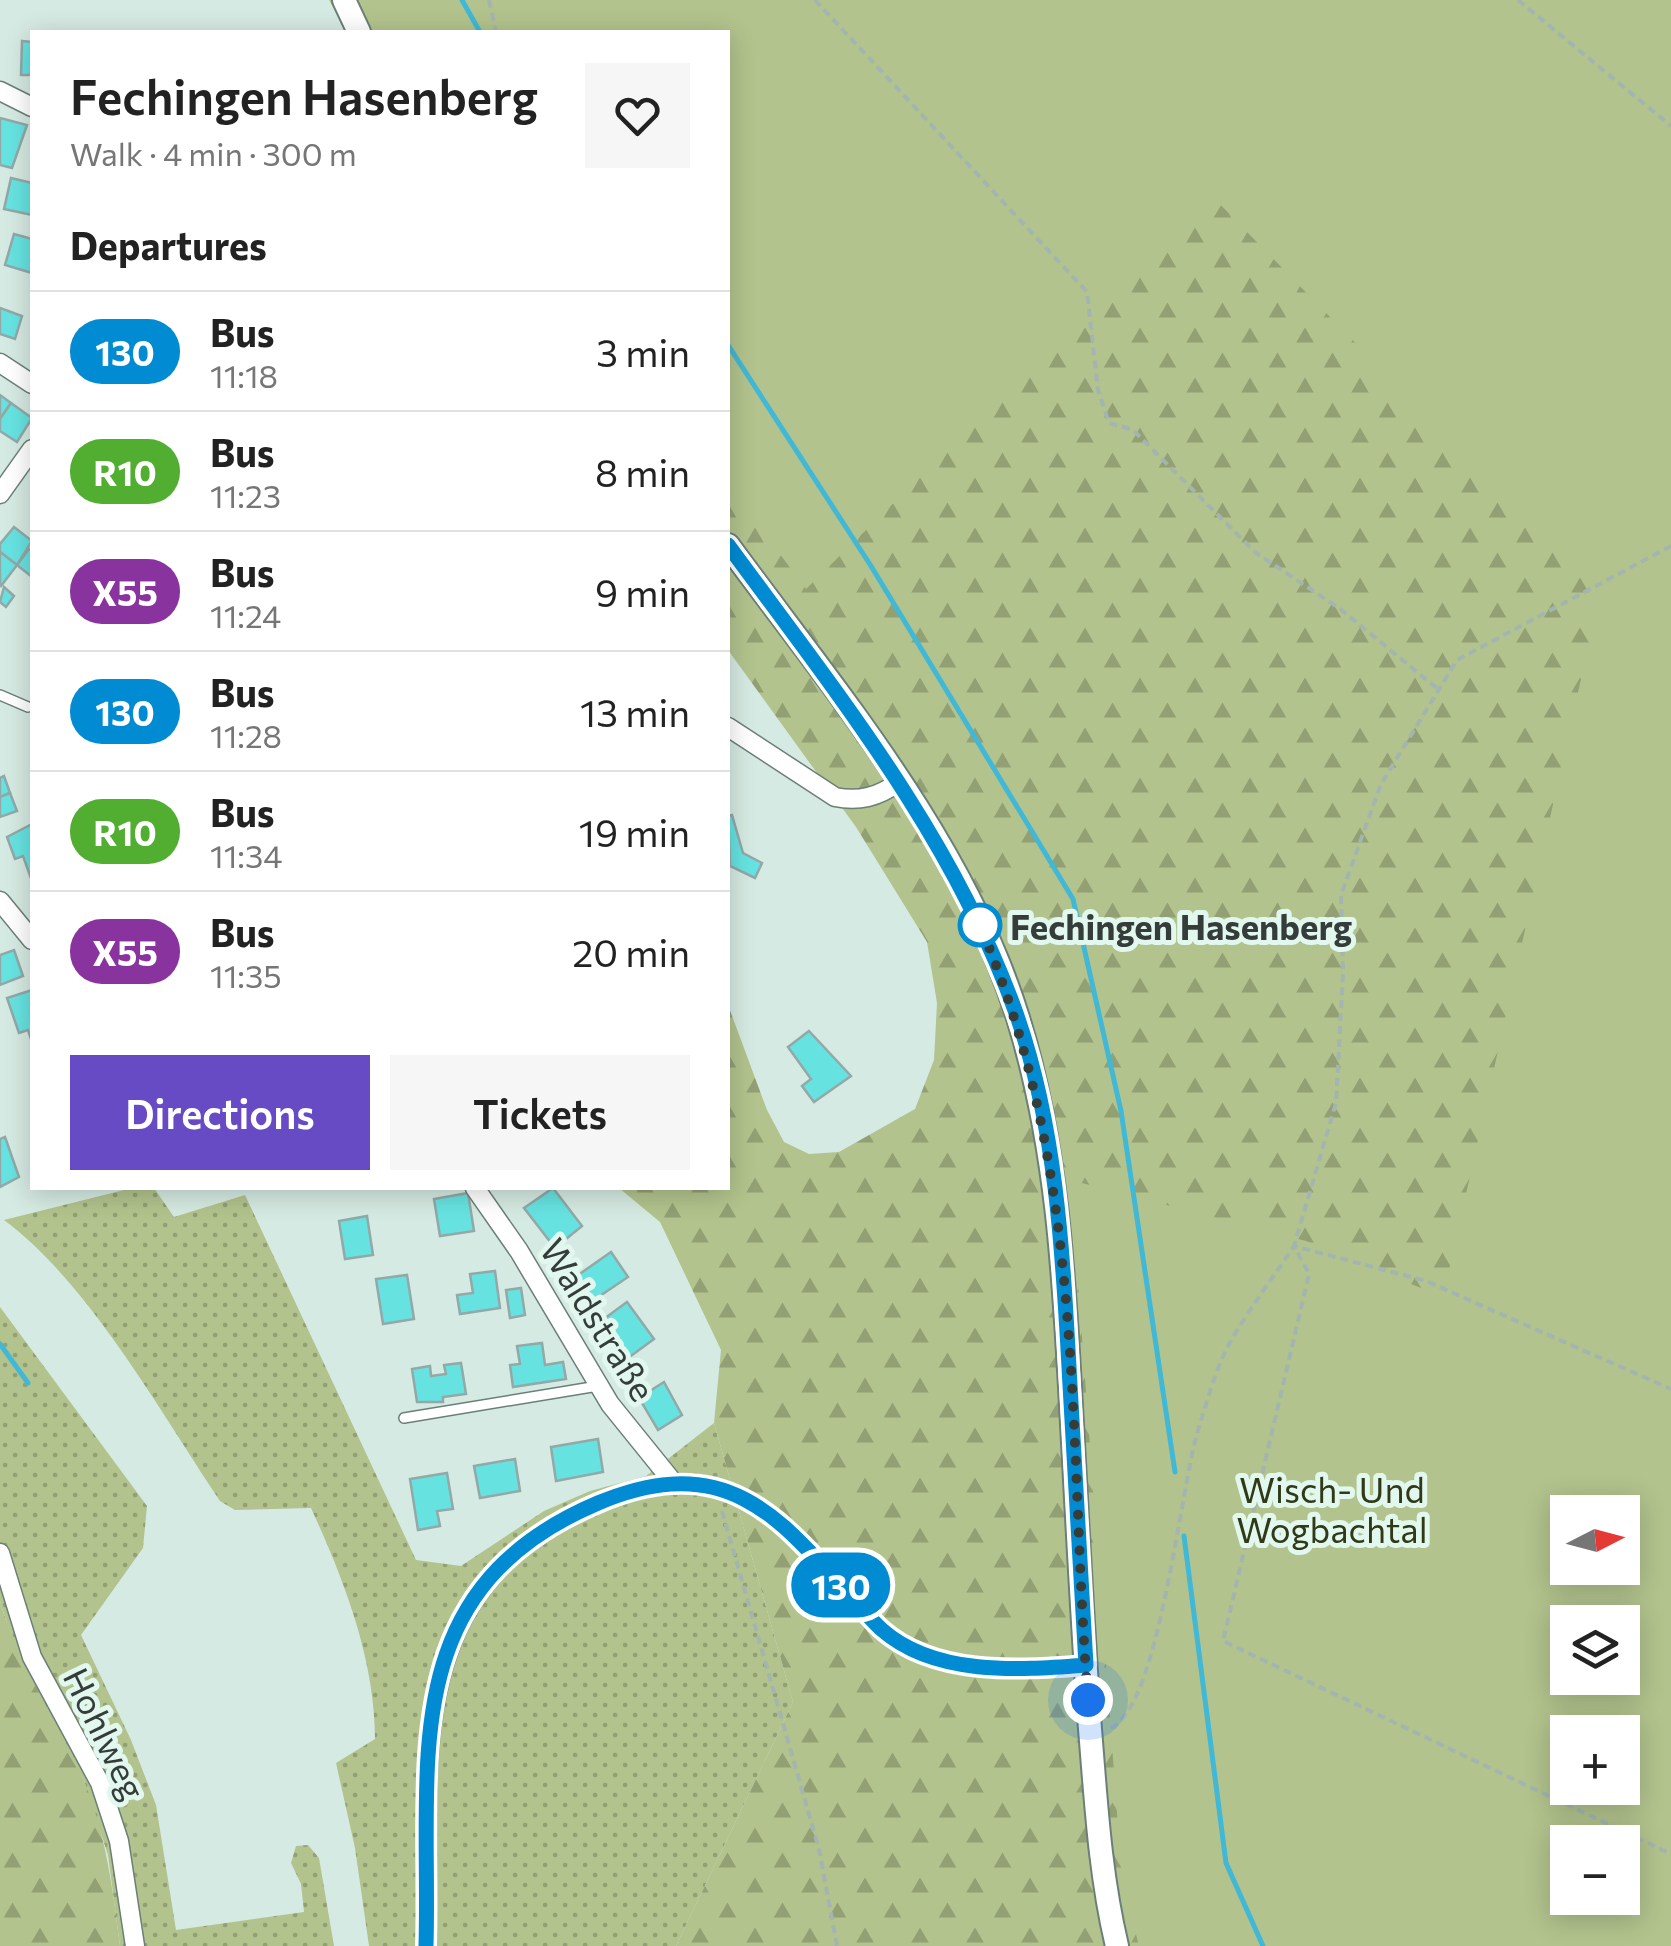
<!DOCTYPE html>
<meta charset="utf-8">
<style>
body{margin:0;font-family:Commissioner,sans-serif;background:#f6f6f6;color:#222;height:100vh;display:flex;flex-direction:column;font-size:38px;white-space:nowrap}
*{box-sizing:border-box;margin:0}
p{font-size:32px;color:#767676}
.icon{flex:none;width:55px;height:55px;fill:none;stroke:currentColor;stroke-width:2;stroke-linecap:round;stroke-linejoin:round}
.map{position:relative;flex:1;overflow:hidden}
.side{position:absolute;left:30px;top:30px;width:700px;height:1160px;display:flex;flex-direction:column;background:#fff;border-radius:0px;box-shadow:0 5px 25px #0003}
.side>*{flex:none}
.badge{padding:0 20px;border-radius:32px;font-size:35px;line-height:65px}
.needle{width:65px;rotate:84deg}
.fabs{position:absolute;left:1550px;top:1495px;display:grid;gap:20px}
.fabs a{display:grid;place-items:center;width:90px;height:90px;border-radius:0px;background:#fff;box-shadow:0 5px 25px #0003;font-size:50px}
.you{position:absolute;width:50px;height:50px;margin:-25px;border:8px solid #fff;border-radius:50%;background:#1a73e8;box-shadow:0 0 0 15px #1a73e833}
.map>.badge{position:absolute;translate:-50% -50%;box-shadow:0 0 0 5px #fff}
h2{padding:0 40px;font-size:38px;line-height:90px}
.round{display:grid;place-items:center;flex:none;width:105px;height:105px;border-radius:0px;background:#f6f6f6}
.headline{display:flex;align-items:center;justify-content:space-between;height:170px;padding:0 40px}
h1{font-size:48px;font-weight:600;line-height:75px}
.primary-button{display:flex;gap:20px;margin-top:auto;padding:20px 40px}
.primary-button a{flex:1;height:115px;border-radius:0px;background:#664bc4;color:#fff;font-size:40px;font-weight:600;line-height:115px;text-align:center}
.primary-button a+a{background:#f6f6f6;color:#222}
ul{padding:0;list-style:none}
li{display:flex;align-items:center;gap:30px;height:120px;padding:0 40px;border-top:2px solid #e0e0e0}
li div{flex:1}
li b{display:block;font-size:38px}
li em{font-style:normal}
li .badge{min-width:110px;font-weight:700;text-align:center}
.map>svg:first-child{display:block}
</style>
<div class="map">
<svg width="1671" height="1946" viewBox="0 0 1671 1946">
<defs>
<pattern id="grass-dots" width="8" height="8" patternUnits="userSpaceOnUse" patternTransform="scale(2.5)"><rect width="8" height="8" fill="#b2c38d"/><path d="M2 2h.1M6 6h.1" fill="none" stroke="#92a074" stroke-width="1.8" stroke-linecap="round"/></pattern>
<pattern id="forest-firs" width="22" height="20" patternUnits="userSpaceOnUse" patternTransform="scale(2.5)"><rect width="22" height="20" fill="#b2c38d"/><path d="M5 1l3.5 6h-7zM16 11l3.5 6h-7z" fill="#92a074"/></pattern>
</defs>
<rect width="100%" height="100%" fill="#d5eae2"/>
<g fill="url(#grass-dots)">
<path d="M132,1188H154L174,1217L245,1195L416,1560L461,1566L544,1511L590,1491L646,1476L714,1423L793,1702L676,1946H369L355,1848L336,1763L375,1739C375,1659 344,1580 311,1508L235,1510L220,1501C161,1413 88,1282 4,1220Z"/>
<polygon points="0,1307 147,1506 143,1548 81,1635 131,1740 156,1805 176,1930 304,1912 301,1884 291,1863 296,1846 308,1845 319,1858 334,1946 120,1946 108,1855 84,1781 19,1662 0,1601"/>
</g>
<g fill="url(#forest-firs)" fill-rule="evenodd">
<path d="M329,0H1671V1946H676L793,1702L714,1423L721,1350L660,1222L619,1188H728V1005L767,1110L784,1142L809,1154L839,1152L915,1109L934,1060L937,1003L927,942L856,827L728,650V32H347ZM1568,1512H1622V1568H1568ZM1568,1622H1622V1678H1568ZM1568,1732H1622V1788H1568ZM1568,1842H1622V1898H1568Z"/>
<path d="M0,1601C18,1667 58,1719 84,1781C106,1834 113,1890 120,1946H0Z"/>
</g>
<path fill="#b2c38d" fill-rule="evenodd" d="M363,0H1671V1946H1139L1122,1881L1071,1188L1082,1183L1306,1241L1443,1297L1600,594L1209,193L806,589L728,485V32H386ZM1568,1512H1622V1568H1568ZM1568,1622H1622V1678H1568ZM1568,1732H1622V1788H1568ZM1568,1842H1622V1898H1568Z"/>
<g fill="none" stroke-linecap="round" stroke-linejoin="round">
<g stroke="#41b8d5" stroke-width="5">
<polyline points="462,0 480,32"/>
<polyline points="728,345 871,566 1073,899 1121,1111 1175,1472"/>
<polyline points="0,1344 28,1383"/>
<polyline points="1184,1536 1226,1863 1263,1946"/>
</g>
</g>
<g fill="#66e3e1" stroke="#92a9a8" stroke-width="2.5">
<polygon points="22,41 32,42 32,75 21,75"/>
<polygon points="0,118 27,125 12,168 0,165"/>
<polygon points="11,178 32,183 32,215 4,209"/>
<polygon points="14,234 32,239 32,273 5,265"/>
<polygon points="0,308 22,316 15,339 0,334"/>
<polygon points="0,395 11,403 0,419"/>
<polygon points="11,403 32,418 17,442 0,431 0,419"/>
<polygon points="14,527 32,541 17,565 0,552 0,544"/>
<polygon points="29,549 32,551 32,577 17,565"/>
<polygon points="0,552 17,565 1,586 0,585"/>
<polygon points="4,587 14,596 6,607 0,602"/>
<polygon points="4,776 10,793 0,797 0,778"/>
<polygon points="10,793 17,811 0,817 0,797"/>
<polygon points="732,815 743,853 762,863 755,878 730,866 728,816"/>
<polygon points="32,824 32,881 23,856 15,859 7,837"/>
<polygon points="14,950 23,976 0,985 0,955"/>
<polygon points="32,990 32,1042 28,1030 19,1033 7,998"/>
<polygon points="809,1031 851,1076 814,1102 802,1086 811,1079 788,1047"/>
<polygon points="5,1137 19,1177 0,1187 0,1139"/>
<polygon points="553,1188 582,1226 555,1248 524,1208"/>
<polygon points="468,1193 474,1231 440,1236 434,1199"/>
<polygon points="367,1216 373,1255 345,1259 339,1221"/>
<polygon points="611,1252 628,1277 588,1304 571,1280"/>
<polygon points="562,1253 572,1267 561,1275 551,1261"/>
<polygon points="495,1271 500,1308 460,1314 457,1295 473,1293 470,1274"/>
<polygon points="407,1275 414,1319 383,1324 376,1279"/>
<polygon points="521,1288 525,1315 510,1318 506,1290"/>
<polygon points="627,1302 654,1339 624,1361 597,1324"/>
<polygon points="542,1343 545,1365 563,1362 566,1379 513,1387 510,1365 520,1364 517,1346"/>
<polygon points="461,1363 466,1394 443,1397 443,1402 417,1402 412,1369 430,1366 431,1376 446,1374 444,1365"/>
<polygon points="664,1382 682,1415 658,1430 639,1398"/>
<polygon points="598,1439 603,1472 556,1481 551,1447"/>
<polygon points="515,1459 520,1491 480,1498 474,1466"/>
<polygon points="447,1473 453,1509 437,1511 440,1526 418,1530 410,1479"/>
</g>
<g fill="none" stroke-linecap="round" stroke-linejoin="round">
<g stroke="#6b7f77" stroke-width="12">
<g id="service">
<polyline points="0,695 28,707"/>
<polyline points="404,1418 598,1386"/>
</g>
</g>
<g stroke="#6b7f77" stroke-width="21">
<g id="minor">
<polyline points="0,91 32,107"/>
<polyline points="0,363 32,384"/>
<polyline points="0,494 32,449"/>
<path d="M728,727L835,797C859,802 878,797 899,782"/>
<polyline points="0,901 32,940"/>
<polyline points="475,1188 519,1251 610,1404 673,1482"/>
<polyline points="0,1553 32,1657 100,1783 119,1841 135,1946"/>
<path d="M426,1946C431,1764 395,1589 598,1503C647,1483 696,1474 744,1499C779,1517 803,1545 830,1573C847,1591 863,1612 881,1629C934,1677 1020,1670 1086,1665"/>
</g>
</g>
<g stroke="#6b7f77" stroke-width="26">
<g id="secondary">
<polyline points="344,0 359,32"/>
<path d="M728,545C835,691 964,842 1018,1018C1057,1145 1064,1274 1071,1406C1077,1514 1082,1622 1090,1729C1096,1802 1100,1875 1117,1946"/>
</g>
</g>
<g stroke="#a4b5af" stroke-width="4" stroke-dasharray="8 5" stroke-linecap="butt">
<polyline points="489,0 496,32"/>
<polyline points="815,0 1087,292 1098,390 1109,423 1133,430 1256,553 1339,608 1439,690"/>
<polyline points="1518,0 1671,126"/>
<polyline points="1671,546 1457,660 1381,784 1341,895 1343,974 1336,1103 1294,1246 1309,1274 1223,1641 1671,1854"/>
<polyline points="722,1511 819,1849 837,1946"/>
<path d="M1111,1728C1160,1706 1180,1486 1199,1427C1207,1401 1215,1372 1227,1348C1246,1313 1272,1279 1294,1246L1426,1281L1671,1389"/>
</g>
<use href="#service" stroke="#fff" stroke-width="9"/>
<use href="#minor" stroke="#fff" stroke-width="18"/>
<use href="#secondary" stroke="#fff" stroke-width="22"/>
</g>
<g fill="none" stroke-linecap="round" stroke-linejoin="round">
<g stroke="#fff" stroke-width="22">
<path id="line" d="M426,1946C431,1762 393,1590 598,1503C646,1483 696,1474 744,1499C779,1517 803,1545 830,1573C847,1591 863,1612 881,1629C935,1677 1020,1670 1086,1665C1081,1572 1075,1479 1070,1385C1063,1260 1058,1132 1016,1013C954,838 836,692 728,545"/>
</g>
<use href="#line" stroke="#008bd2" stroke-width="15"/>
<path stroke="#343d3a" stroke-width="10" stroke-dasharray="0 18" d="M980,925L974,912C1088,1165 1067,1431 1088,1700"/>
</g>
<circle fill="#fff" stroke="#008bd2" stroke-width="5" cx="980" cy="925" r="20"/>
<g text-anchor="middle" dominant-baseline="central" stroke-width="10" stroke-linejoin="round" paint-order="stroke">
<g font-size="35" font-weight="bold" fill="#343d3a" stroke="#e2f8ef" text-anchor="start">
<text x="1010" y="925">Fechingen Hasenberg</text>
</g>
<g font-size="35" fill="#343d3a" stroke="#e2f8ef">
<text transform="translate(599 1319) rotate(58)">Waldstraße</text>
<text transform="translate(106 1733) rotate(64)">Hohlweg</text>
</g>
<g font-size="35" fill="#303a18" stroke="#e2f8ef">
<text x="1332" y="1488">Wisch- Und<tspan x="1332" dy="40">Wogbachtal</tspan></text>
</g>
</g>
</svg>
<div class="fabs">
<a><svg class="needle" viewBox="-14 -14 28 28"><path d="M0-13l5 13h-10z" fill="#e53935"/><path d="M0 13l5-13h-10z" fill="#767676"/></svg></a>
<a><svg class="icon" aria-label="layers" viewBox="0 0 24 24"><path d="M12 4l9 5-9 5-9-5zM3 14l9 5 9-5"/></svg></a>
<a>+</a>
<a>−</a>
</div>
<div class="you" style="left:1088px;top:1700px"></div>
<b class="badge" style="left:841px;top:1585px;background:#008bd2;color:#fff">130</b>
<section class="side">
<div class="headline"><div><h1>Fechingen Hasenberg</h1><p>Walk · 4 min · 300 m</p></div><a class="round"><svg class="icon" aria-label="heart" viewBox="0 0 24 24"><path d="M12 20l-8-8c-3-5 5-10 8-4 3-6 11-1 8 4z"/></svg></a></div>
<h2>Departures</h2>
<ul>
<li><span class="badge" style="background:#008bd2;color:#fff">130</span><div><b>Bus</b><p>11:18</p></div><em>3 min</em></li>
<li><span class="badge" style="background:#51ae31;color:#fff">R10</span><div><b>Bus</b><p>11:23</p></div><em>8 min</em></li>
<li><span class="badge" style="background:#88339e;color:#fff">X55</span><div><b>Bus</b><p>11:24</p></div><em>9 min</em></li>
<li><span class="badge" style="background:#008bd2;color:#fff">130</span><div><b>Bus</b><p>11:28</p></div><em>13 min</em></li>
<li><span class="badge" style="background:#51ae31;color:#fff">R10</span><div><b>Bus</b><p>11:34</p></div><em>19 min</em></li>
<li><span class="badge" style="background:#88339e;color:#fff">X55</span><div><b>Bus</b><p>11:35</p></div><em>20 min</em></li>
</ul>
<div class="primary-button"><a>Directions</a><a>Tickets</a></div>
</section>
</div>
